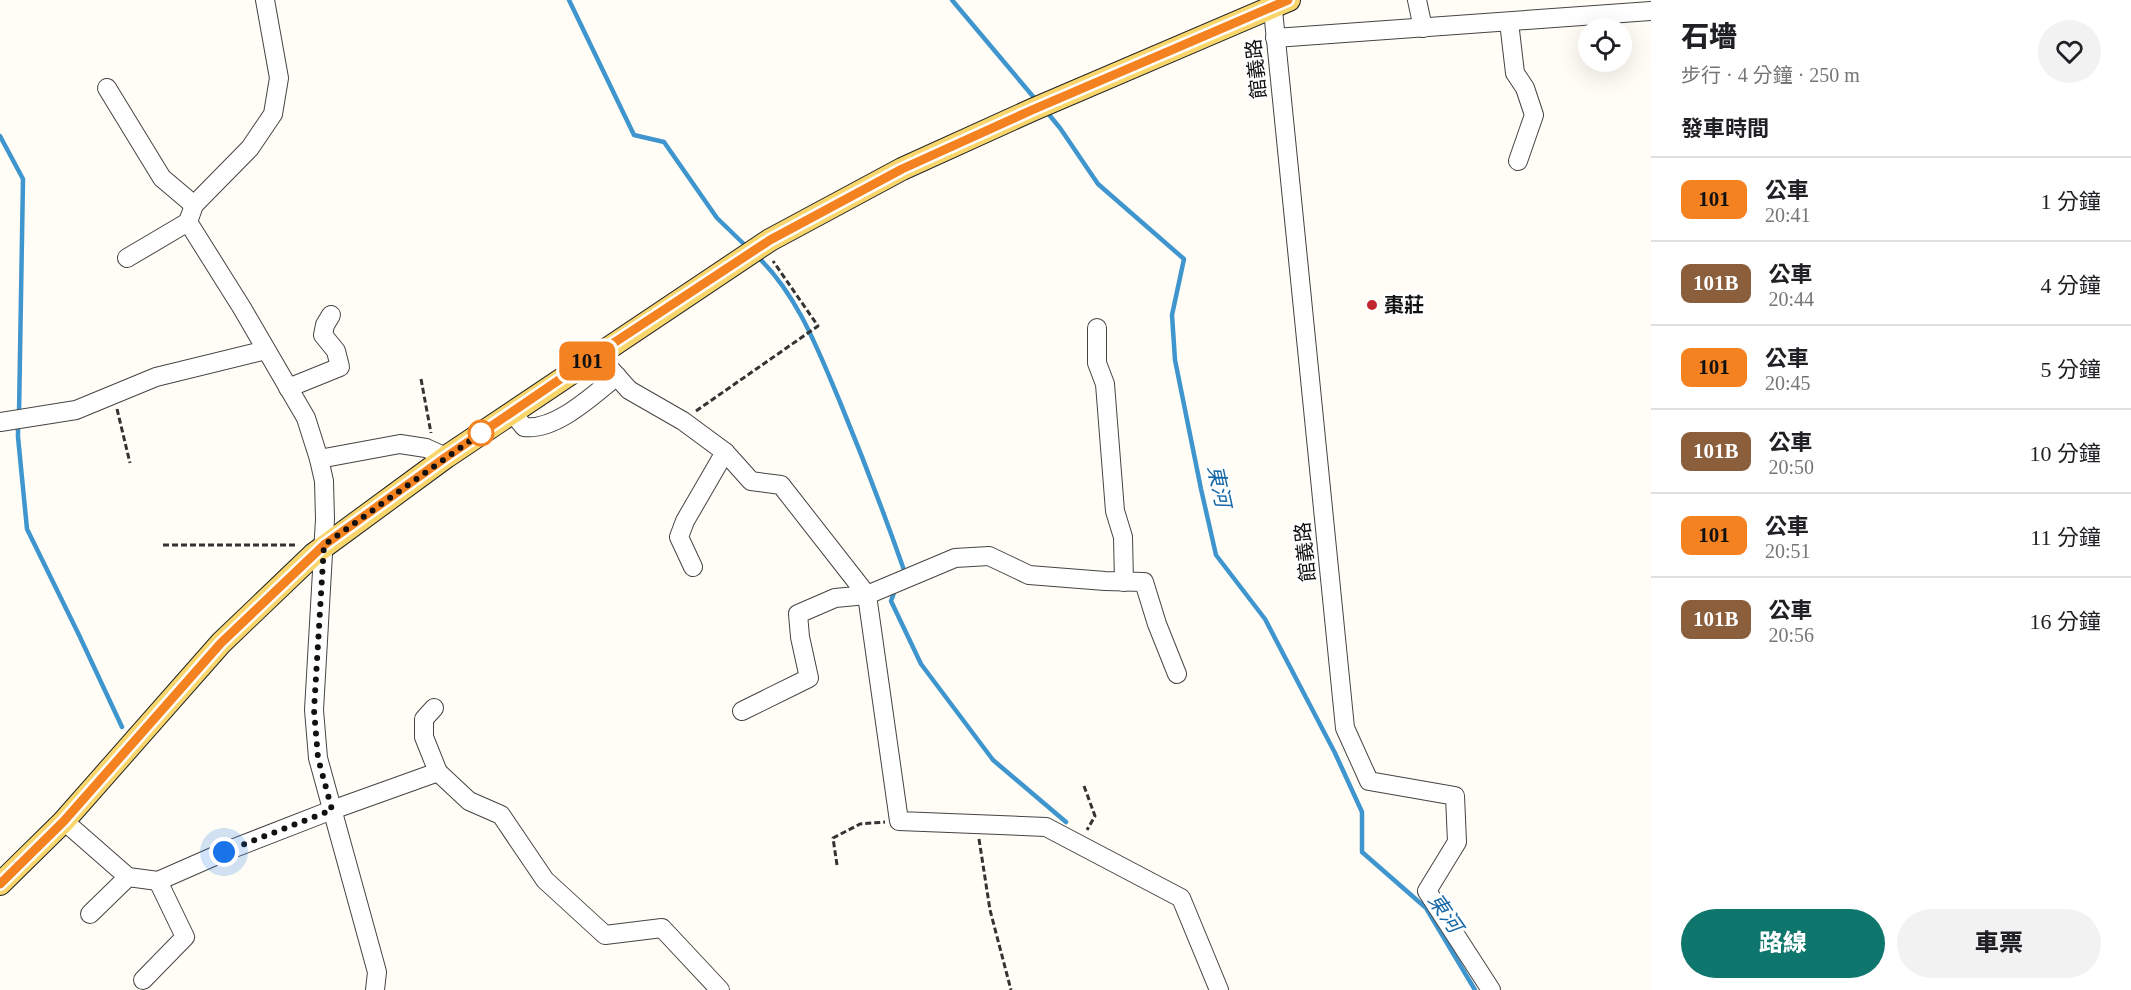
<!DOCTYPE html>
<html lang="zh-TW">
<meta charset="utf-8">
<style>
body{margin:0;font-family:"Times New Roman","Noto Sans TC",serif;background:#f2f2f2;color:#202124;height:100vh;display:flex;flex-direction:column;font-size:22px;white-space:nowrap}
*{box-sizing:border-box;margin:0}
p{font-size:20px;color:#757577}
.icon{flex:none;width:33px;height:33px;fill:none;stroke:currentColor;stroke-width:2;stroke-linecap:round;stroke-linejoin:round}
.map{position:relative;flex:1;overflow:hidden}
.details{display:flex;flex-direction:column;background:#fff;width:480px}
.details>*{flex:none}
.badge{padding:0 12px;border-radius:9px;font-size:21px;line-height:39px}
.controls{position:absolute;left:1578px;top:18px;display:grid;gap:12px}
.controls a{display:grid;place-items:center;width:54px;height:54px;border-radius:50%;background:#fff;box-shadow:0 6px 24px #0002;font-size:30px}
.you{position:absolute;width:30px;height:30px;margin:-15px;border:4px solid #fff;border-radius:50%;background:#1a73e8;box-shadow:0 0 0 9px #1a73e833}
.map>.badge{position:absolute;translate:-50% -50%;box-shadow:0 0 0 3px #fff}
h2{padding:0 30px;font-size:22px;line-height:54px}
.round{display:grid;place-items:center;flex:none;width:63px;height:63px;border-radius:32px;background:#f2f2f2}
.overview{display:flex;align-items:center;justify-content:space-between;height:102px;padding:0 30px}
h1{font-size:28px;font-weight:800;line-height:45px}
.action{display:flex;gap:12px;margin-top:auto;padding:12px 30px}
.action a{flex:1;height:69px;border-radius:36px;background:#0f766e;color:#fff;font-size:24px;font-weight:800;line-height:69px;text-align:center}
.action a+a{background:#f2f2f2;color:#202124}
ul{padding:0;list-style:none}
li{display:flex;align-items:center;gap:18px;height:84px;padding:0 30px;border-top:2px solid #e0e0e0}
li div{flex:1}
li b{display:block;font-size:22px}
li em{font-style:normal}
li .badge{min-width:66px;font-weight:700;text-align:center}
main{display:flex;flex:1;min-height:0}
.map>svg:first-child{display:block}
</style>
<main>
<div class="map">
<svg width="1651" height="990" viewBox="0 0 1651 990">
<rect width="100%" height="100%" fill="#fffdf5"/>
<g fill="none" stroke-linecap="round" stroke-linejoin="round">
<g stroke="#3f96cf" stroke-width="4.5">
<polyline points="569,0 634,135 664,142 717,218 748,248"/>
<polyline points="952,0 1036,100"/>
<polyline points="1046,111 1060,128 1098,184 1184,259 1172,315 1175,360 1201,489 1216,555 1265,619 1335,753 1362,812 1362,852 1426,908 1475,990"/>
<polyline points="0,136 23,179 19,414"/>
<path d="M756,255C798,295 818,350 840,402C863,458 884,513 904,570L902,574"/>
<polyline points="18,422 18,437 27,529 79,635 122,727"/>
<polyline points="895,590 891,601 921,664 993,760 1066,822"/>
</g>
<g stroke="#444" stroke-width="20">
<g id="minor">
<polyline points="265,0 279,78 273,114 250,148 194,205 188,222 242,308 306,418 319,459 324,481 325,519 314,710 318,758 377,972 375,990"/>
<polyline points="1272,0 1345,728 1369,781 1455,796 1457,842 1427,891 1491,990"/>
<polyline points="1417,0 1423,28"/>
<polyline points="1509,22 1515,73 1525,88 1534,115 1518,161"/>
<polyline points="1275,38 1651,11"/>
<polyline points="107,88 162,178 194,205"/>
<polyline points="127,258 188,222"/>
<polyline points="1097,328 1097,363 1105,384 1115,511 1123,537 1124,582"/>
<polyline points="597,354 629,390 683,421 725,452 751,481 781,485 867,595 899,821 1046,827 1181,898 1219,990"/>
<polyline points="288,388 340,367 336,351 323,335 325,325 331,315"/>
<path d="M512,412L524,427C556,431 593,395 617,376"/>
<polyline points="0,422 76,410 156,377 266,350"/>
<polyline points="319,459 400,444 426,448 446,457"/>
<polyline points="693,567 679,537 685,521 725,452"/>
<polyline points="434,708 424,719 424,737 438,772"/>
<polyline points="742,711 809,678 800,637 798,614 835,598 867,595 955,558 989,556 1029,575 1105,581 1144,582 1157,624 1177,674"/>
<polyline points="64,821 128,877 158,881 224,852 332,810 438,772 469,801 501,815 545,880 605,935 662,928 720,990"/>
<polyline points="90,914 128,877"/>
<polyline points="143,980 185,937 158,881"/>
</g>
</g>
<g stroke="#222" stroke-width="24">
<polyline id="major" points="0,884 64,821 221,643 314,554 446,457 770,240 902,169 1032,110 1289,0"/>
</g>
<g stroke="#333" stroke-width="3" stroke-dasharray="6 3" stroke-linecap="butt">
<polyline points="421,379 431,433"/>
<polyline points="117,409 130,463"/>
<polyline points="696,411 818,326 773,261"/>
<polyline points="163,545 297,545"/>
<polyline points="1084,786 1095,816 1087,830"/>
<polyline points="979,839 990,910 1011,990"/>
<polyline points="837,865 833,838 860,824 885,822"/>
</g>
<use href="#minor" stroke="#fff" stroke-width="18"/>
<use href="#major" stroke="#f9d66b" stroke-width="22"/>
</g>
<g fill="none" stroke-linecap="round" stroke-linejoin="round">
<g stroke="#fff" stroke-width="14">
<polyline id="line" points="0,884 64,821 221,643 283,584 324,545 446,457 597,354 770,240 902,169 1032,110 1288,0"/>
</g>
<use href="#line" stroke="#f58220" stroke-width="9"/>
<polyline stroke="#111" stroke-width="6" stroke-dasharray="0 10.8" points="224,852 332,810 318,758 314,710 324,545 481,433"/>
</g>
<circle fill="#c4262e" stroke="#fff" stroke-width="2" cx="1372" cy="305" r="6"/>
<circle fill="#fff" stroke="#f58220" stroke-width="3" cx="481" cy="433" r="12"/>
<g text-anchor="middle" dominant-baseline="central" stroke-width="6" stroke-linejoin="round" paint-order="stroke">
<g font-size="20" fill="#111" stroke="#fff">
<text transform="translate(1256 69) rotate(-96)">館義路</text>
<text transform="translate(1305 552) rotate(-96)">館義路</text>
</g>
<g font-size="20" font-weight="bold" fill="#111" stroke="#fff" text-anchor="start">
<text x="1384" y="305">棗莊</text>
</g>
<g font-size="21" font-style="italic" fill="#1768a6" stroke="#fff">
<text transform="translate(1219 486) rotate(78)">東河</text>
<text transform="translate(1445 913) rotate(55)">東河</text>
</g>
</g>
</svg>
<div class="controls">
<a><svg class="icon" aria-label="locate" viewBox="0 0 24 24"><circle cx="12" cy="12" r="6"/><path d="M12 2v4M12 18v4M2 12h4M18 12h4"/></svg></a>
</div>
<div class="you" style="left:224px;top:852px"></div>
<b class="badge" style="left:587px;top:361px;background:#f58220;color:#111">101</b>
</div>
<section class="details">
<div class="overview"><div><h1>石墻</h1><p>步行 · 4 分鐘 · 250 m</p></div><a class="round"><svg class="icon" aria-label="heart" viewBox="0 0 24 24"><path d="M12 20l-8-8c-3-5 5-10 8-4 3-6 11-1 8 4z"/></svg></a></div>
<h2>發車時間</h2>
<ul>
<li><span class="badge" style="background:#f58220;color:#111">101</span><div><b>公車</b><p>20:41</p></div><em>1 分鐘</em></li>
<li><span class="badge" style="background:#8b5e3c;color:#fff">101B</span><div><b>公車</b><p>20:44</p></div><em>4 分鐘</em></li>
<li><span class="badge" style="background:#f58220;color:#111">101</span><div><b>公車</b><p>20:45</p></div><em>5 分鐘</em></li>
<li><span class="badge" style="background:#8b5e3c;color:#fff">101B</span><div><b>公車</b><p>20:50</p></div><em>10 分鐘</em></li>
<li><span class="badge" style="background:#f58220;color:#111">101</span><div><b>公車</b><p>20:51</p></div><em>11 分鐘</em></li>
<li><span class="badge" style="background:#8b5e3c;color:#fff">101B</span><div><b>公車</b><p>20:56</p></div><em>16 分鐘</em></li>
</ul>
<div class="action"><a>路線</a><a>車票</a></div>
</section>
</main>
